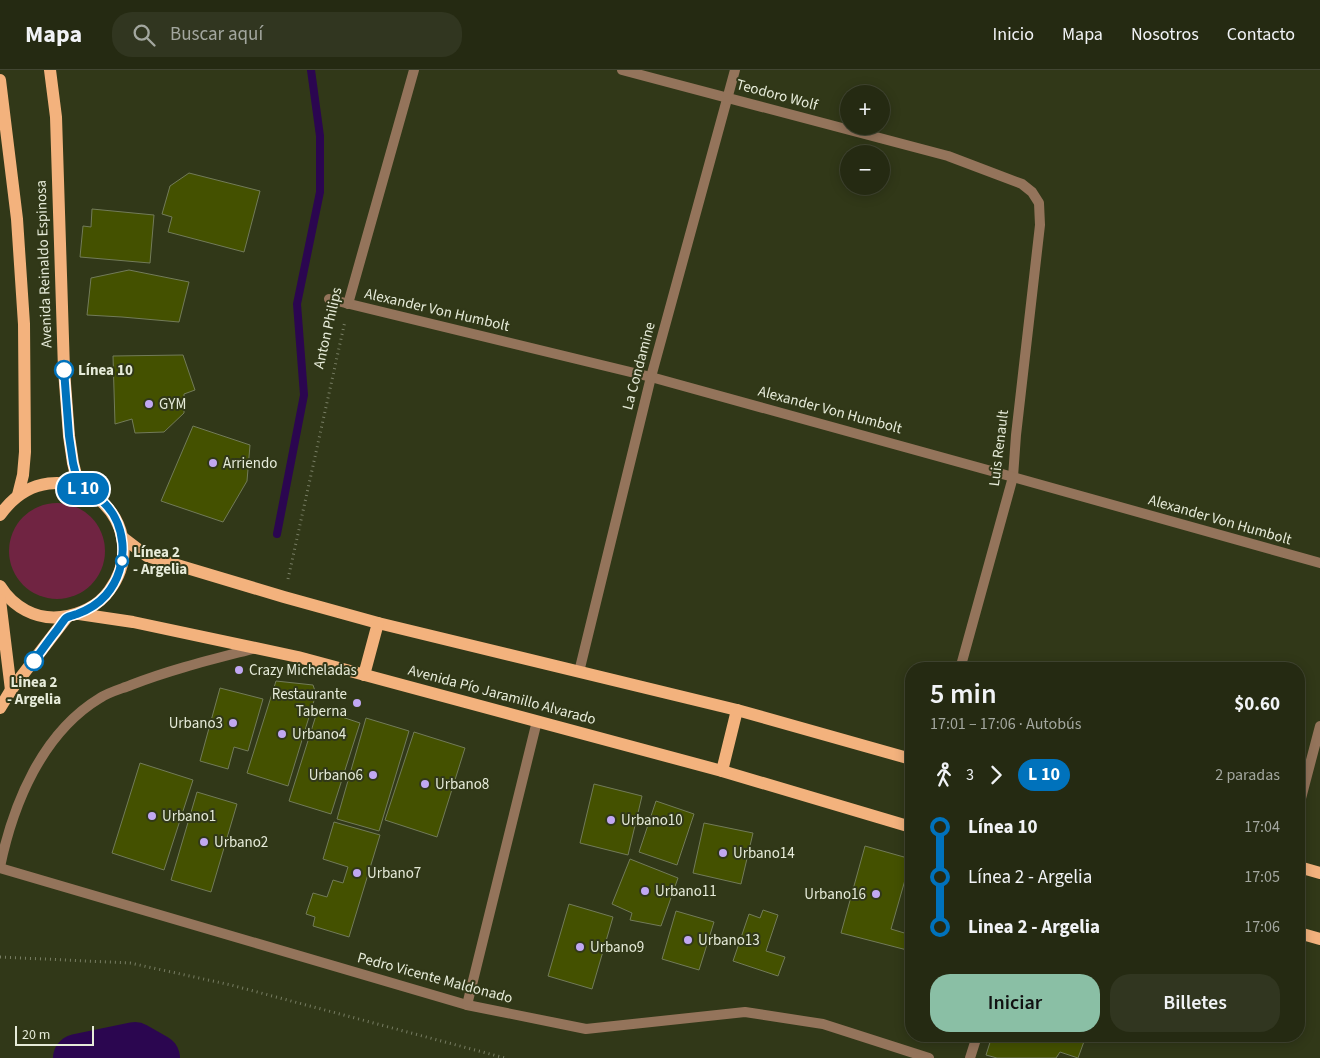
<!DOCTYPE html>
<html lang="es">
<meta charset="utf-8">
<style>
body{margin:0;font-family:"Source Sans 3",sans-serif;background:#313620;color:#f1f3f6;height:100vh;display:flex;flex-direction:column;font-size:19px;white-space:nowrap}
*{box-sizing:border-box;margin:0}
p{font-size:16px;color:#a3a79f}
.icon{flex:none;width:28px;height:28px;fill:none;stroke:currentColor;stroke-width:2;stroke-linecap:round;stroke-linejoin:round}
.map{position:relative;flex:1;overflow:hidden}
.sheet{position:absolute;left:905px;top:592px;width:400px;height:380px;display:flex;flex-direction:column;background:#252a12;border-radius:20px;box-shadow:0 2px 12px #0003,0 0 0 1px #424632}
.sheet>*{flex:none}
.badge{padding:0 10px;border-radius:16px;font-size:18px;line-height:32px}
.fabs{position:absolute;left:840px;top:15px;display:grid;gap:10px}
.fabs a{display:grid;place-items:center;width:50px;height:50px;border-radius:50%;background:#252a12;box-shadow:0 2px 12px #0003,0 0 0 1px #424632;font-size:25px}
.scale{position:absolute;left:15px;bottom:12px;width:79px;box-sizing:border-box;padding-left:5px;border:2px solid #e6ebd9;border-top:0;font-size:14px;line-height:18px;white-space:nowrap;color:#e6ebd9;-webkit-text-stroke:4px #313818;paint-order:stroke}
.map>.badge{position:absolute;translate:-50% -50%;box-shadow:0 0 0 2px #fff}
.legs{display:flex;align-items:center;gap:8px;height:55px;padding:0 25px;font-size:16px}
.legs p{margin-inline-start:auto}
.overview{display:flex;align-items:center;justify-content:space-between;height:85px;padding:0 25px}
h1{font-size:28px;font-weight:600;line-height:38px}
.primary-button{display:flex;gap:10px;margin-top:auto;padding:10px 25px}
.primary-button a{flex:1;height:58px;border-radius:20px;background:#8abfa5;color:#111;font-size:20px;font-weight:600;line-height:58px;text-align:center}
.primary-button a+a{background:#313620;color:#f1f3f6}
ul{padding:0 25px;list-style:none}
li{display:flex;align-items:center;gap:18px;height:50px;font-size:19px}
li i{display:grid;place-items:center;width:8px;height:100%;margin:0 6px;background:currentColor}
li i::after{content:'';width:12px;height:12px;margin:-6px;border:4px solid;border-radius:50%;background:#252a12}
li p{margin-inline-start:auto}
li:first-child i{background:linear-gradient(#0000 50%,currentColor 0)}
li:last-child i{background:linear-gradient(currentColor 50%,#0000 0)}
header{display:flex;align-items:center;gap:30px;box-sizing:border-box;height:70px;padding:0 25px;background:#252a12;border-bottom:1px solid #424632}
header strong{font-size:24px}
nav{display:flex;gap:28px;margin-inline-start:auto;font-size:18px}
.search{width:350px;height:45px;background:#313620;display:flex;align-items:center;gap:12px;box-sizing:border-box;padding:0 18px;border-radius:20px;color:#a3a79f;font-size:19px}
.map>svg:first-child{display:block}
</style>
<header>
<strong>Mapa</strong>
<div class="search"><svg class="icon" aria-label="search" viewBox="0 0 24 24"><circle cx="10" cy="10" r="6"/><path d="M15 15l6 6"/></svg>Buscar aquí</div>
<nav><a>Inicio</a><a>Mapa</a><a>Nosotros</a><a>Contacto</a></nav>
</header>
<div class="map">
<svg width="1320" height="988" viewBox="0 0 1320 988">
<rect width="100%" height="100%" fill="#313818"/>
<circle fill="#702442" cx="57" cy="481" r="48"/>
<g fill="none" stroke-linecap="round" stroke-linejoin="round">
<polyline stroke="#2b0650" stroke-width="8" points="277,464 304,325 297,234 320,122 320,66 311,0"/>
<polyline stroke="#2b0650" stroke-width="48" points="77,988 135,976 156,988"/>
</g>
<g fill="#445100" stroke="#727b59">
<polygon points="189,103 260,121 244,182 168,162 172,147 162,144 170,116"/>
<polygon points="92,139 154,145 150,193 80,187 83,156 91,157"/>
<polygon points="129,200 189,212 179,252 122,247 87,245 91,208"/>
<polygon points="183,285 195,320 184,324 184,343 164,362 135,363 132,349 115,354 113,286"/>
<polygon points="193,356 250,375 247,411 223,452 161,431"/>
<polygon points="276,611 313,615 316,624 288,716 247,703"/>
<polygon points="220,618 263,629 248,681 234,677 228,699 200,691"/>
<polygon points="318,639 360,653 331,744 289,731"/>
<polygon points="366,648 409,661 379,761 337,749"/>
<polygon points="414,662 465,678 437,767 385,750"/>
<polygon points="140,693 193,710 164,800 112,783"/>
<polygon points="594,714 642,726 628,785 580,773"/>
<polygon points="197,722 237,734 211,822 171,810"/>
<polygon points="656,731 694,744 677,795 639,782"/>
<polygon points="334,752 380,765 349,867 313,856 315,847 306,844 313,823 327,827 333,810 343,813 348,797 323,789"/>
<polygon points="704,753 753,763 741,814 693,803"/>
<polygon points="865,776 911,789 891,859 911,865 907,880 841,863"/>
<polygon points="630,789 678,808 661,856 630,850 632,843 612,834"/>
<polygon points="569,834 613,847 592,919 548,906"/>
<polygon points="763,840 778,845 766,881 785,887 778,906 733,891 749,844 760,848"/>
<polygon points="676,841 714,852 699,900 662,889"/>
<polygon points="992,966 1086,966 1078,988 1060,982 1056,988 997,988 986,985"/>
</g>
<g fill="none" stroke-linecap="round" stroke-linejoin="round">
<g stroke="#777d63" stroke-width="3" stroke-dasharray="1 4" stroke-linecap="butt">
<polyline points="288,509 345,251"/>
<polyline points="0,887 130,893 231,915 505,988"/>
</g>
<g stroke="#94745b" stroke-width="10">
<polyline points="622,0 948,86 1022,114 1032,122 1039,133 1040,155 1016,365 1013,407 960,599"/>
<polyline points="329,229 651,307 1013,407 1320,493"/>
<polyline points="348,234 414,0"/>
<polyline points="1299,736 1320,656"/>
<path d="M0,797C13,734 42,663 100,628C109,622 121,619 131,615C172,599 214,589 256,578"/>
<polyline points="0,798 467,935 586,959 745,942 823,954 929,988"/>
<polyline points="467,935 537,651"/>
<polyline points="970,988 977,966"/>
</g>
<polyline stroke="#94745b" stroke-width="10" points="579,602 651,307 735,0"/>
<g stroke="#f3b27d" stroke-width="12">
<polyline points="50,0 56,47 64,300 69,366 73,393 79,417"/>
<polyline points="0,10 17,149 24,254 25,382 23,405 18,425"/>
<path d="M0,445C57,366 162,450 109,521C98,536 80,545 61,547C36,550 13,537 0,516"/>
<polyline points="122,467 147,486 284,527 378,553 737,640 911,689"/>
<polyline points="0,530 11,620"/>
<polyline points="79,544 133,552 298,587 722,701 911,757"/>
<polyline points="364,605 378,553"/>
<polyline points="0,638 11,620 67,547"/>
<polyline points="722,701 737,640"/>
<polyline points="1299,797 1320,803"/>
<polyline points="1299,863 1320,869"/>
</g>
</g>
<g fill="none" stroke-linecap="round" stroke-linejoin="round">
<g stroke="#fff" stroke-width="11">
<path id="line-1" d="M34,591C42,580 49,570 57,560C60,556 63,551 66,548C69,546 74,545 77,544C88,540 98,534 106,525C131,496 128,449 96,426C91,422 84,420 79,417L73,393L69,366L64,300"/>
</g>
<use href="#line-1" stroke="#0072bc" stroke-width="8"/>
</g>
<g fill="#fff" stroke="#0072bc" stroke-width="2.5">
<circle cx="64" cy="300" r="9"/>
<circle cx="122" cy="491" r="6"/>
<circle cx="34" cy="591" r="9"/>
</g>
<g fill="#c1a8f3" stroke="#313818" stroke-width="2">
<circle cx="149" cy="334" r="5"/>
<circle cx="213" cy="393" r="5"/>
<circle cx="239" cy="600" r="5"/>
<circle cx="357" cy="633" r="5"/>
<circle cx="233" cy="653" r="5"/>
<circle cx="282" cy="664" r="5"/>
<circle cx="373" cy="705" r="5"/>
<circle cx="425" cy="714" r="5"/>
<circle cx="152" cy="746" r="5"/>
<circle cx="611" cy="750" r="5"/>
<circle cx="204" cy="772" r="5"/>
<circle cx="723" cy="783" r="5"/>
<circle cx="357" cy="803" r="5"/>
<circle cx="645" cy="821" r="5"/>
<circle cx="876" cy="824" r="5"/>
<circle cx="688" cy="870" r="5"/>
<circle cx="580" cy="877" r="5"/>
</g>
<g text-anchor="middle" dominant-baseline="central" stroke-width="4" stroke-linejoin="round" paint-order="stroke">
<g font-size="15" fill="#e6ebd9" stroke="#313818">
<text transform="translate(777 25) rotate(15)">Teodoro Wolf</text>
<text transform="translate(44 194) rotate(-92)">Avenida Reinaldo Espinosa</text>
<text transform="translate(437 240) rotate(13)">Alexander Von Humbolt</text>
<text transform="translate(328 258) rotate(-77)">Anton Philips</text>
<text transform="translate(639 296) rotate(-75)">La Condamine</text>
<text transform="translate(830 340) rotate(15)">Alexander Von Humbolt</text>
<text transform="translate(999 378) rotate(-83)">Luis Renault</text>
<text transform="translate(1220 450) rotate(16)">Alexander Von Humbolt</text>
<text transform="translate(502 625) rotate(15)">Avenida Pío Jaramillo Alvarado</text>
<text transform="translate(435 908) rotate(15)">Pedro Vicente Maldonado</text>
</g>
<g font-size="15" font-weight="bold" fill="#e6ebd9" stroke="#313818" text-anchor="start">
<text x="78" y="300">Línea 10</text>
<text x="133" y="482">Línea 2<tspan x="133" dy="17">- Argelia</tspan></text>
<text x="34" y="612" text-anchor="middle">Linea 2<tspan x="34" dy="17">- Argelia</tspan></text>
</g>
<g font-size="15" fill="#e6ebd9" stroke="#313818" text-anchor="start">
<text x="159" y="334">GYM</text>
<text x="223" y="393">Arriendo</text>
<text x="249" y="600">Crazy Micheladas</text>
<text x="347" y="624" text-anchor="end">Restaurante<tspan x="347" dy="17">Taberna</tspan></text>
<text x="223" y="653" text-anchor="end">Urbano3</text>
<text x="292" y="664">Urbano4</text>
<text x="363" y="705" text-anchor="end">Urbano6</text>
<text x="435" y="714">Urbano8</text>
<text x="162" y="746">Urbano1</text>
<text x="621" y="750">Urbano10</text>
<text x="214" y="772">Urbano2</text>
<text x="733" y="783">Urbano14</text>
<text x="367" y="803">Urbano7</text>
<text x="655" y="821">Urbano11</text>
<text x="866" y="824" text-anchor="end">Urbano16</text>
<text x="698" y="870">Urbano13</text>
<text x="590" y="877">Urbano9</text>
</g>
</g>
</svg>
<div class="fabs">
<a>+</a>
<a>−</a>
</div>
<div class="scale">20 m</div>
<b class="badge" style="left:83px;top:419px;background:#0072bc;color:#fff">L 10</b>
<section class="sheet">
<div class="overview"><div><h1>5 min</h1><p>17:01 – 17:06 · Autobús</p></div><b>$0.60</b></div>
<div class="legs"><svg class="icon" aria-label="walk" viewBox="0 0 24 24"><circle cx="13" cy="4" r="2"/><path d="M13 8l-2 6 4 7M11 14l-3 7M7 12l3-4h3l4 4"/></svg>3<svg class="icon" aria-label="forward" viewBox="0 0 24 24"><path d="M9 5l7 7-7 7"/></svg><b class="badge" style="background:#0072bc;color:#fff">L 10</b><p>2 paradas</p></div>
<ul>
<li><i style="color:#0072bc"></i><b>Línea 10</b><p>17:04</p></li>
<li><i style="color:#0072bc"></i><span>Línea 2 - Argelia</span><p>17:05</p></li>
<li><i style="color:#0072bc"></i><b>Linea 2 - Argelia</b><p>17:06</p></li>
</ul>
<div class="primary-button"><a>Iniciar</a><a>Billetes</a></div>
</section>
</div>
